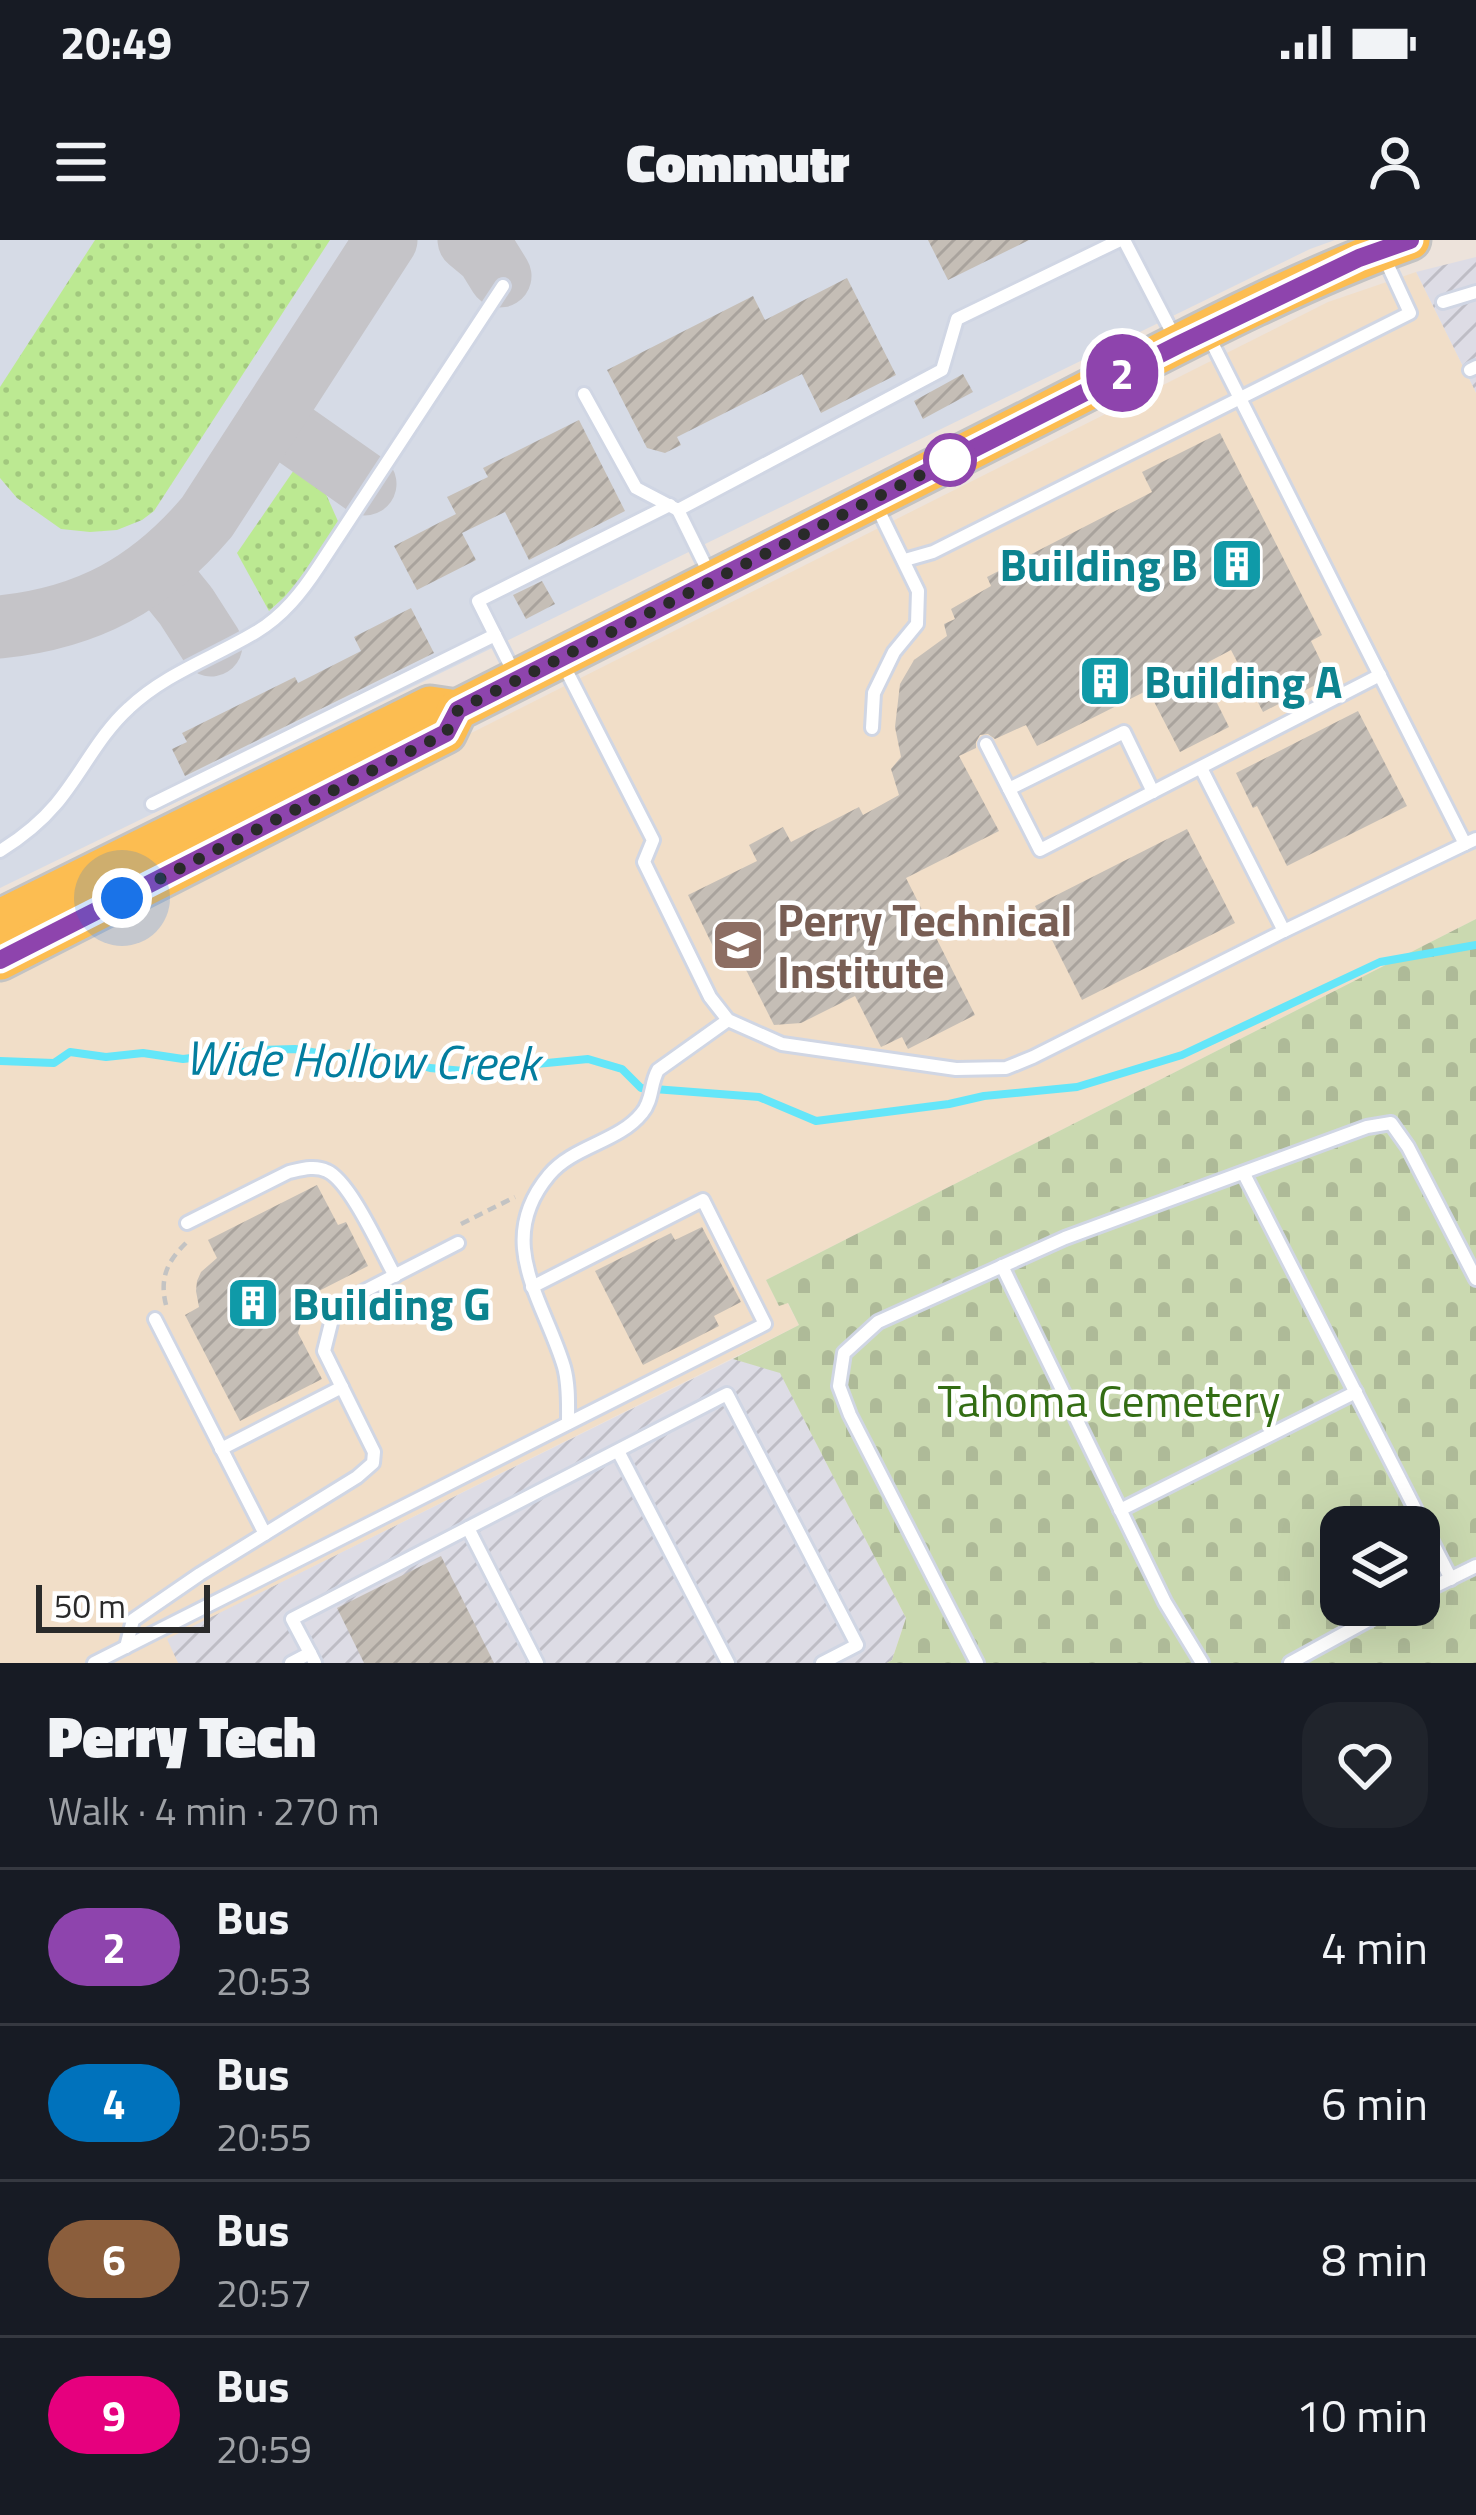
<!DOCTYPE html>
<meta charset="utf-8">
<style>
body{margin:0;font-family:"Titillium Web",sans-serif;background:#20242c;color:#f1f3f6;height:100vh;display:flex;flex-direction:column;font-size:45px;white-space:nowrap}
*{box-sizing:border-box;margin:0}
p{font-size:39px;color:#9ea1a6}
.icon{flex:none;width:66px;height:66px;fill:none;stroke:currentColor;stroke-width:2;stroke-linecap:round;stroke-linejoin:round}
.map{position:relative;height:1423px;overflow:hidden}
.side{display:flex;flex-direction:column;background:#171b24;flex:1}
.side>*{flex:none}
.badge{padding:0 24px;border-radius:39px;font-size:42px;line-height:78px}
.controls{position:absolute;left:1320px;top:1266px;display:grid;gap:24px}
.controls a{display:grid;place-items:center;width:120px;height:120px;border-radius:24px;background:#171b24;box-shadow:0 12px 48px #0002;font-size:60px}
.scale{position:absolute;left:36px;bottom:30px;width:174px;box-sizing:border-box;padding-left:12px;border:6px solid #2a2a2a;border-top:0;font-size:33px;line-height:42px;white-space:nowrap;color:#2a2a2a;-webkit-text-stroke:9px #fff;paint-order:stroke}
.you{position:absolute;width:60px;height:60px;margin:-30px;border:9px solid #fff;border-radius:50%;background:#1a73e8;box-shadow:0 0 0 18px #1a73e833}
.map>.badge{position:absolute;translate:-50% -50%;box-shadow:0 0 0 6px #fff}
.round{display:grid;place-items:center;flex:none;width:126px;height:126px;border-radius:36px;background:#20242c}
.overview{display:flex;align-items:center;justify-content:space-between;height:204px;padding:0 48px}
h1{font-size:57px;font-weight:800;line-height:90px}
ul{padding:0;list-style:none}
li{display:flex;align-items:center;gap:36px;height:156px;padding:0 48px;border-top:3px solid #363941}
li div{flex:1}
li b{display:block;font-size:45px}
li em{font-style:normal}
li .badge{min-width:132px;font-weight:700;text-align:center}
.status{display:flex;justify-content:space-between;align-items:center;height:84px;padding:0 60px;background:#171b24;direction:ltr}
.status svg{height:33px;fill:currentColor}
header{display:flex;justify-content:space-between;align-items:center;height:156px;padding:0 48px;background:#171b24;font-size:54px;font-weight:800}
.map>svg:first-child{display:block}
</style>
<div class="status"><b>20:49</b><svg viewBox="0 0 49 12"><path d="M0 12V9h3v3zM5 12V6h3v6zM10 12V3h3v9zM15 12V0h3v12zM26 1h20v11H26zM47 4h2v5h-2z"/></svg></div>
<header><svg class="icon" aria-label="menu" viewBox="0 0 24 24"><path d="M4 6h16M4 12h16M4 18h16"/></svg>Commutr<svg class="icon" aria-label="person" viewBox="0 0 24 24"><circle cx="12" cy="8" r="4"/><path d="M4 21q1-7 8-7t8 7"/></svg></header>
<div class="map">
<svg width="1476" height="1423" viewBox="0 0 1476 1423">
<defs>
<pattern id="industrial-furrows" width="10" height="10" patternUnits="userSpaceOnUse" patternTransform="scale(3)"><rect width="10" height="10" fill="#dddce5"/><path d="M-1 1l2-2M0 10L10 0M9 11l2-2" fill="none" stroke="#bebdc5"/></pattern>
<pattern id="grass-dots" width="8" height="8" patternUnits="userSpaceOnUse" patternTransform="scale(3)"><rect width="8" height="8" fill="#bce992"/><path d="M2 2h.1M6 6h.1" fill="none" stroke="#a2c87e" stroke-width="1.8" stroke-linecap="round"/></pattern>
<pattern id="cemetery-stones" width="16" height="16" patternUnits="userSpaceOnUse" patternTransform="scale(3)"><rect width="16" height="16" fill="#cad9b0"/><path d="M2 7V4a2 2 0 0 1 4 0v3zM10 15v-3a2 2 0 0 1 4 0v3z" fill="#aeba98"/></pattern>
<pattern id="building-hatch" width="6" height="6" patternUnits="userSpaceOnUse" patternTransform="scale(3)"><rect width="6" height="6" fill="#c5beb6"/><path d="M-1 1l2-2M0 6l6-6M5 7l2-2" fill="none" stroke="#a9a39d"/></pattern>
</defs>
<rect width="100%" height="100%" fill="#ede3db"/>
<g fill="url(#industrial-furrows)">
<polygon points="1476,17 1476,153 1416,32"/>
<polygon points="733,1119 780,1132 906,1378 892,1420 887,1423 178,1423 166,1399"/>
</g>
<polygon fill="#f1dec8" points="1416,32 1476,153 1476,679 766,1040 779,1066 787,1062 799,1085 167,1399 178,1423 0,1423 0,730 1328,62"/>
<polygon fill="#d6dbe6" points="0,0 1335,0 1310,9 0,648"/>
<g fill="url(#grass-dots)">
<polygon points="95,0 330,0 154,271 142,280 117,290 90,292 61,289 17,258 0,238 0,147"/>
<polygon points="303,227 317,234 341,288 290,352 269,371 237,313 294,230"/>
</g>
<path fill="url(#cemetery-stones)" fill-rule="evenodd" d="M1476,679V1423H887L892,1420L906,1378L780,1133L733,1119L799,1085L788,1063L779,1066L766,1040ZM1341,1287H1419V1365H1341Z"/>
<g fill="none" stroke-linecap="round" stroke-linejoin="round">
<polyline stroke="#64e6f9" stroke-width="8" points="0,821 54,823 70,812 106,817 143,813 183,819 260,810 295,809 334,816 367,811 430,828 464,831 588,819 622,829 641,848 759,857 816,881 949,864 984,856 1077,847 1182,815 1380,722 1476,705"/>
<g stroke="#c5c4c8" stroke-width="63">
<polyline points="469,0 487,15 500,36"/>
<polyline points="271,178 365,244"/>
<polyline points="156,329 186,366 211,405"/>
<path d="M0,387C88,378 150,344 207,277L386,0"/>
</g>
</g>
<g fill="url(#building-hatch)">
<polygon points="928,0 1029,0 948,40"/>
<polygon points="847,38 896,135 821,173 802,134 677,197 681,205 665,213 647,208 607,130 753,56 765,80"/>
<polygon points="963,134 973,152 923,179 914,161"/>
<polygon points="579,180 625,271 529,320 505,272 462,293 476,320 417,350 394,306 456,274 447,257 488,237 483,228"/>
<polygon points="1220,193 1322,395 1311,401 1329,438 1263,472 1231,410 1199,427 1229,487 1180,512 1148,450 1037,506 1026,485 995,499 988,494 980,495 976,502 976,508 959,516 999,591 906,638 975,775 908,809 902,797 881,807 855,756 801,783 774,785 741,720 724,729 688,655 757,621 749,605 783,587 791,602 859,567 863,575 899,555 891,529 901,517 895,487 900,444 914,420 947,396 944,384 955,379 951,369 991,346 987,337 1152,252 1142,232"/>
<polygon points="542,341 555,364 526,379 513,355"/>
<polygon points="411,368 434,413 185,536 172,509 187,502 182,493 295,437 298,443 361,411 354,397"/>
<polygon points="1358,471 1407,566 1287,626 1257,566 1253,568 1236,533"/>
<polygon points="1187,589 1235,683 1082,760 1035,666"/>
<polygon points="317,945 338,985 346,982 368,1026 309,1056 298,1093 322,1139 240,1181 185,1075 199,1067 196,1051 197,1041 201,1032 217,1018 208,1000"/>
<polygon points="702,987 741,1062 714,1076 719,1086 643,1125 595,1031 671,993 675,1000"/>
<polygon points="441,1316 494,1423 364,1423 337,1368"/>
</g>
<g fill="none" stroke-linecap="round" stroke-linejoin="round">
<g stroke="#d0d6e4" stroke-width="18">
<g id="service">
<polyline points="1124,0 1176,100"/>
<polyline points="1443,62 1476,52"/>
<polyline points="1207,93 1465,604 1476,599"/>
<polyline points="1470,130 1476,127"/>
<polyline points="584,154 636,248 678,270 942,130 957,79 1120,0"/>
<polyline points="678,270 709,333"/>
<polyline points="905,320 933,312 1410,73 1385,19"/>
<polyline points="562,422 653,600 644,622 710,757 728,780 782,804 956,829 1006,828 1033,817 1284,691 1201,528"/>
<polyline points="516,437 478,361 670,265"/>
<polyline points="872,488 874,453 894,412 917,384 918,351 876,265"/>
<polyline points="986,504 1040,610 1380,435"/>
<polyline points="1009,549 1124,492 1153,552"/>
<polyline points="152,564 495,395"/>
<path d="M0,611C21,598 40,583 56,564C82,533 99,495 129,468C166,433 213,418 256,392C283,376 302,352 319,326L503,46"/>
<polyline points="1284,691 1465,604"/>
<polyline points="1244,934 1451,1339"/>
<path d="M187,983L289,932C302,929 315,925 327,931C350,941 381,1011 395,1036"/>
<polyline points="1002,1026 1165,1362 1202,1423"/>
<polyline points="155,1079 265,1294"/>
<path d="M568,1183C568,1165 569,1145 564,1127C544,1060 493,1002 549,935C573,906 619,902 642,873C653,860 650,844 658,830L728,780"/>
<polyline points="221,1209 342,1147"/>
<polyline points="618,1211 728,1423"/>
<polyline points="1120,1270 1356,1152"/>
<polyline points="468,1288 537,1423"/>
<polyline points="1419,1354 1476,1326"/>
<polyline points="126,1407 133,1380 200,1334 357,1237 373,1223 374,1212 324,1111 333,1075 345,1061 458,1003"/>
<polyline points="310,1413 292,1379 727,1154 857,1405 822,1423"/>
<polyline points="94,1423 765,1084 703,960 532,1047"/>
<polyline points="291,1423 310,1413 315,1423"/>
<polyline points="977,1423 850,1175 839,1146 844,1113 878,1082 1065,998 1367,887 1391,883 1408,907 1476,1039"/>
<polyline points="1290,1423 1396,1365"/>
</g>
</g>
<g stroke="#c3c3c3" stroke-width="45">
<g id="primary">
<polyline points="0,679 430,466 457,470"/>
<path d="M0,720L446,493L457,470C649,373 840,275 1032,179C1156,116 1280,47 1410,0"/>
</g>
</g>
<g stroke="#c3c3c3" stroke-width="4.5" stroke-dasharray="9 6" stroke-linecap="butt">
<polyline points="461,984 515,957"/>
<path d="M166,1065C159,1037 168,1020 188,1001"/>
</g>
<use href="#service" stroke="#fff" stroke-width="12"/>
<use href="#primary" stroke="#fcbd51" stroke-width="39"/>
</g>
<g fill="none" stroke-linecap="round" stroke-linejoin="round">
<g stroke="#fff" stroke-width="27">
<polyline id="line" points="0,720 446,493 458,470 1178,105 1359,18 1410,0"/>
</g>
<use href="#line" stroke="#8e44ad" stroke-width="18"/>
<polyline stroke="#2a2a2a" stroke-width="12" stroke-dasharray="0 21.6" points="122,658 446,493 458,470 950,220"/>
</g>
<defs>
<g id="building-square" transform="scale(2.7)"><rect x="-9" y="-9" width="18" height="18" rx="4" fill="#0f9aa8" stroke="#fff"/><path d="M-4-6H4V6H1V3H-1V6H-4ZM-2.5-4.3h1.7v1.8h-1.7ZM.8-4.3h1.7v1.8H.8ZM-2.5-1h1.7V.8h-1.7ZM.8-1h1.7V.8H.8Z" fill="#fff"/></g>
<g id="university-square" transform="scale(2.7)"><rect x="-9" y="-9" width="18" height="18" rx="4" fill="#8d6e63" stroke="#fff"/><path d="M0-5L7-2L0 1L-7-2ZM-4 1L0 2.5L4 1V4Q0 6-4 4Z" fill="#fff"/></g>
</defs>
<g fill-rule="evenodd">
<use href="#building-square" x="1237" y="324"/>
<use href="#building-square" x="1105" y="441"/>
<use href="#university-square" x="738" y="705"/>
<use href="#building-square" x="253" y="1063"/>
</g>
<circle fill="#fff" stroke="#8e44ad" stroke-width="6" cx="950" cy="220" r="24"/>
<g text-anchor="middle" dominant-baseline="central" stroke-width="9" stroke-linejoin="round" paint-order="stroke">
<g font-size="45" font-weight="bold" fill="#0d838f" stroke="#fff" text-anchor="start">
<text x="1198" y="324" text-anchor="end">Building B</text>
<text x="1144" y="441">Building A</text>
<text x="292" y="1063">Building G</text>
</g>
<g font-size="45" font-weight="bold" fill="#785e54" stroke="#fff" text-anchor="start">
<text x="777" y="679">Perry Technical<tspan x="777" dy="52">Institute</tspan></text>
</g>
<g font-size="45" fill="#336d14" stroke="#fff">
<text x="1109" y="1160">Tahoma Cemetery</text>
</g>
<g font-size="48" font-style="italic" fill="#037e9f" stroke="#fff">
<text transform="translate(362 820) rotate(1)">Wide Hollow Creek</text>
</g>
</g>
</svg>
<div class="controls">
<a><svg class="icon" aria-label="layers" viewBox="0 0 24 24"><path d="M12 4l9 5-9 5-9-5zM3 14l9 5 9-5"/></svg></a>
</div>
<div class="scale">50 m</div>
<div class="you" style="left:122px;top:658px"></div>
<b class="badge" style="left:1122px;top:133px;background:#8e44ad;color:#fff">2</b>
</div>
<section class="side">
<div class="overview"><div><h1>Perry Tech</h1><p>Walk · 4 min · 270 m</p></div><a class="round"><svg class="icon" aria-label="heart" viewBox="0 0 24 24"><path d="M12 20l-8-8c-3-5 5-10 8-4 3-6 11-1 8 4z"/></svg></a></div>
<ul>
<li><span class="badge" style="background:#8e44ad;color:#fff">2</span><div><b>Bus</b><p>20:53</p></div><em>4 min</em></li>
<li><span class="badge" style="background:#0072bc;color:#fff">4</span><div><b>Bus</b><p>20:55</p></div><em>6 min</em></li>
<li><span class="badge" style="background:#8b5e3c;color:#fff">6</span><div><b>Bus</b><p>20:57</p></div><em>8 min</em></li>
<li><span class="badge" style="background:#e6007e;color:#fff">9</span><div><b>Bus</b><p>20:59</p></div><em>10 min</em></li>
</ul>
</section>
